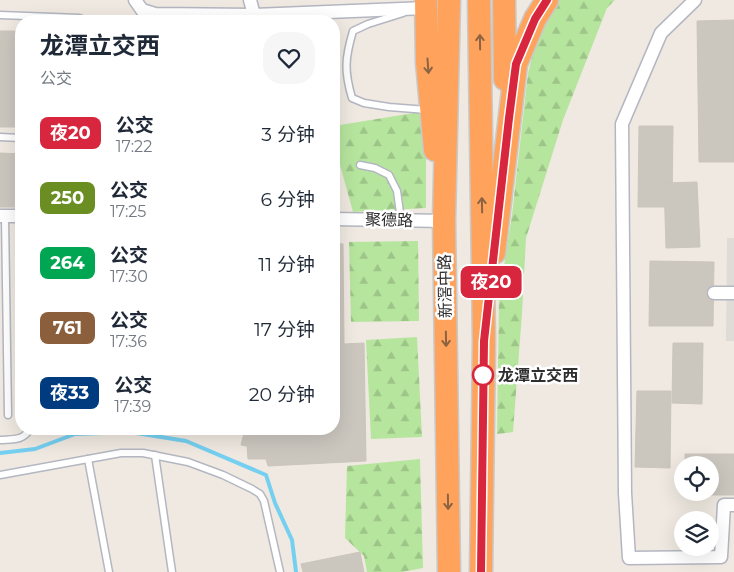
<!DOCTYPE html>
<html lang="zh">
<meta charset="utf-8">
<style>
body{margin:0;font-family:Montserrat,"Noto Sans SC",sans-serif;background:#f6f6f7;color:#1f2937;height:100vh;display:flex;flex-direction:column;font-size:19px;white-space:nowrap}
*{box-sizing:border-box;margin:0}
p{font-size:16px;color:#747a83}
.icon{flex:none;width:28px;height:28px;fill:none;stroke:currentColor;stroke-width:2;stroke-linecap:round;stroke-linejoin:round}
.map{position:relative;flex:1;overflow:hidden}
.sheet{position:absolute;left:15px;top:15px;width:325px;height:420px;display:flex;flex-direction:column;background:#fff;border-radius:20px;box-shadow:0 5px 20px #0002}
.sheet>*{flex:none}
.badge{padding:0 10px;border-radius:8px;font-size:18px;line-height:32px}
.controls{position:absolute;left:674px;top:456px;display:grid;gap:10px}
.controls a{display:grid;place-items:center;width:45px;height:45px;border-radius:50%;background:#fff;box-shadow:0 5px 20px #0002;font-size:25px}
.map>.badge{position:absolute;translate:-50% -50%;box-shadow:0 0 0 2px #fff}
.round{display:grid;place-items:center;flex:none;width:52px;height:52px;border-radius:20px;background:#f6f6f7}
.head{display:flex;align-items:center;justify-content:space-between;height:85px;padding:0 25px}
h1{font-size:24px;font-weight:700;line-height:38px}
ul{padding:0;list-style:none}
li{display:flex;align-items:center;gap:15px;height:65px;padding:0 25px}
li div{flex:1}
li b{display:block;font-size:19px}
li em{font-style:normal}
li .badge{min-width:55px;font-weight:700;text-align:center}
.map>svg:first-child{display:block}
</style>
<div class="map">
<svg width="734" height="572" viewBox="0 0 734 572">
<defs>
<pattern id="forest-firs" width="22" height="20" patternUnits="userSpaceOnUse" patternTransform="scale(1.25)"><rect width="22" height="20" fill="#b6e59e"/><path d="M5 1l3.5 6h-7zM16 11l3.5 6h-7z" fill="#9dc588"/></pattern>
</defs>
<rect width="100%" height="100%" fill="#efe9e1"/>
<g fill="url(#forest-firs)">
<polygon points="555,0 615,0 607,8 563,120 526,238 522,313 513,432 497,434 499,298 512,215 528,73 543,14"/>
<polygon points="426,111 426,208 353,212 334,143 334,126"/>
<polygon points="418,241 419,321 351,322 349,242"/>
<polygon points="417,337 422,437 371,439 366,340"/>
<polygon points="420,459 423,568 402,572 367,572 364,556 345,538 347,466"/>
</g>
<polygon fill="#dfdcd8" points="727,238 734,238 734,341 726,341"/>
<g fill="none" stroke-linecap="round" stroke-linejoin="round">
<polyline stroke="#75cff0" stroke-width="4" points="0,453 35,449 75,434 130,432 186,441 266,475 275,503 292,540 296,572"/>
</g>
<g fill="#cbc7bf" stroke="#cbc5ba">
<polygon points="134,17 145,18 145,21 134,21"/>
<polygon points="734,20 734,162 699,162 697,21"/>
<rect x="0" y="31" width="21" height="96"/>
<polygon points="639,126 673,126 672,207 638,207"/>
<polygon points="0,153 21,154 21,207 0,207"/>
<polygon points="697,182 700,247 666,248 664,183"/>
<polygon points="334,243 343,244 344,344 364,343 366,461 268,466 266,459 248,459 247,446 241,445 245,429 334,429"/>
<polygon points="650,261 714,262 713,326 649,326"/>
<polygon points="673,343 703,343 702,404 672,403"/>
<polygon points="637,391 671,391 670,468 635,467"/>
<polygon points="685,454 734,454 734,495 685,495 685,492 710,492 710,465 685,465"/>
<polygon points="360,552 364,572 303,572 301,564"/>
</g>
<g fill="none" stroke-linecap="round" stroke-linejoin="round">
<g stroke="#b4b7c1" stroke-width="9">
<g id="lane">
<path d="M403,13L368,24L353,31C345,58 344,71 352,98L364,103L389,107L427,110"/>
<polyline points="0,15 79,18 87,21"/>
<polyline points="0,137 21,138"/>
<polyline points="360,165 375,168 389,175 397,191 401,220"/>
<polyline points="5,216 8,415"/>
<path d="M0,440C13,439 23,441 30,429"/>
<polyline points="155,455 172,572"/>
<polyline points="88,459 109,572"/>
<polyline points="0,475 121,453 143,453 188,462 223,475 252,489 260,494 264,501 280,572"/>
</g>
</g>
<g stroke="#b4b7c1" stroke-width="15">
<g id="street">
<polyline points="135,0 142,10 155,14 254,15 426,8"/>
<polyline points="250,0 254,15"/>
<polyline points="695,0 661,33 622,124 625,493 629,558 721,557 724,505 734,505"/>
<polyline points="0,216 21,216"/>
<polyline points="334,219 444,221"/>
<polyline points="714,293 734,293"/>
</g>
</g>
<g stroke="#c9c9c9" stroke-width="25">
<g id="highway">
<polyline points="426,0 427,62 435,150"/>
<polyline points="479,0 484,341 481,572"/>
<polyline points="504,0 505,79"/>
<polyline points="494,253 516,64 535,19 547,0"/>
<polyline points="449,572 444,221 449,0"/>
</g>
</g>
<use href="#lane" stroke="#fff" stroke-width="6"/>
<use href="#street" stroke="#fff" stroke-width="12"/>
<use href="#highway" stroke="#ffa35c" stroke-width="22"/>
</g>
<defs><path id="oneway-shaft" d="M-6 0H5M1.5-3L5.5 0L1.5 3" fill="none" stroke-width="1.6" stroke-linecap="round" stroke-linejoin="round" transform="scale(1.25)"/></defs>
<g stroke="#8c6343">
<use href="#oneway-shaft" transform="translate(480 42) rotate(-91)"/>
<use href="#oneway-shaft" transform="translate(428 66) rotate(86)"/>
<use href="#oneway-shaft" transform="translate(482 205) rotate(-91)"/>
<use href="#oneway-shaft" transform="translate(446 339) rotate(89)"/>
<use href="#oneway-shaft" transform="translate(448 502) rotate(89)"/>
</g>
<g fill="none" stroke-linecap="round" stroke-linejoin="round">
<g stroke="#fff" stroke-width="11">
<polyline id="line" points="481,572 484,341 509,118 516,64 535,19 547,0"/>
</g>
<use href="#line" stroke="#d7263d" stroke-width="8"/>
</g>
<circle fill="#fff" stroke="#d7263d" stroke-width="2.5" cx="483" cy="375" r="10"/>
<g text-anchor="middle" dominant-baseline="central" stroke-width="5" stroke-linejoin="round" paint-order="stroke">
<g font-size="16" fill="#2e2e2e" stroke="#fff">
<text transform="translate(389 220) rotate(1)">聚德路</text>
<text transform="translate(445 286) rotate(-91)">新滘中路</text>
</g>
<g font-size="16" font-weight="bold" fill="#2e2e2e" stroke="#fff" text-anchor="start">
<text x="498" y="375">龙潭立交西</text>
</g>
</g>
</svg>
<div class="controls">
<a><svg class="icon" aria-label="locate" viewBox="0 0 24 24"><circle cx="12" cy="12" r="6"/><path d="M12 2v4M12 18v4M2 12h4M18 12h4"/></svg></a>
<a><svg class="icon" aria-label="layers" viewBox="0 0 24 24"><path d="M12 4l9 5-9 5-9-5zM3 14l9 5 9-5"/></svg></a>
</div>
<b class="badge" style="left:491px;top:282px;background:#d7263d;color:#fff">夜20</b>
<section class="sheet">
<div class="head"><div><h1>龙潭立交西</h1><p>公交</p></div><a class="round"><svg class="icon" aria-label="heart" viewBox="0 0 24 24"><path d="M12 20l-8-8c-3-5 5-10 8-4 3-6 11-1 8 4z"/></svg></a></div>
<ul>
<li><span class="badge" style="background:#d7263d;color:#fff">夜20</span><div><b>公交</b><p>17:22</p></div><em>3 分钟</em></li>
<li><span class="badge" style="background:#6b8e23;color:#fff">250</span><div><b>公交</b><p>17:25</p></div><em>6 分钟</em></li>
<li><span class="badge" style="background:#00a651;color:#fff">264</span><div><b>公交</b><p>17:30</p></div><em>11 分钟</em></li>
<li><span class="badge" style="background:#8b5e3c;color:#fff">761</span><div><b>公交</b><p>17:36</p></div><em>17 分钟</em></li>
<li><span class="badge" style="background:#003b80;color:#fff">夜33</span><div><b>公交</b><p>17:39</p></div><em>20 分钟</em></li>
</ul>
</section>
</div>
